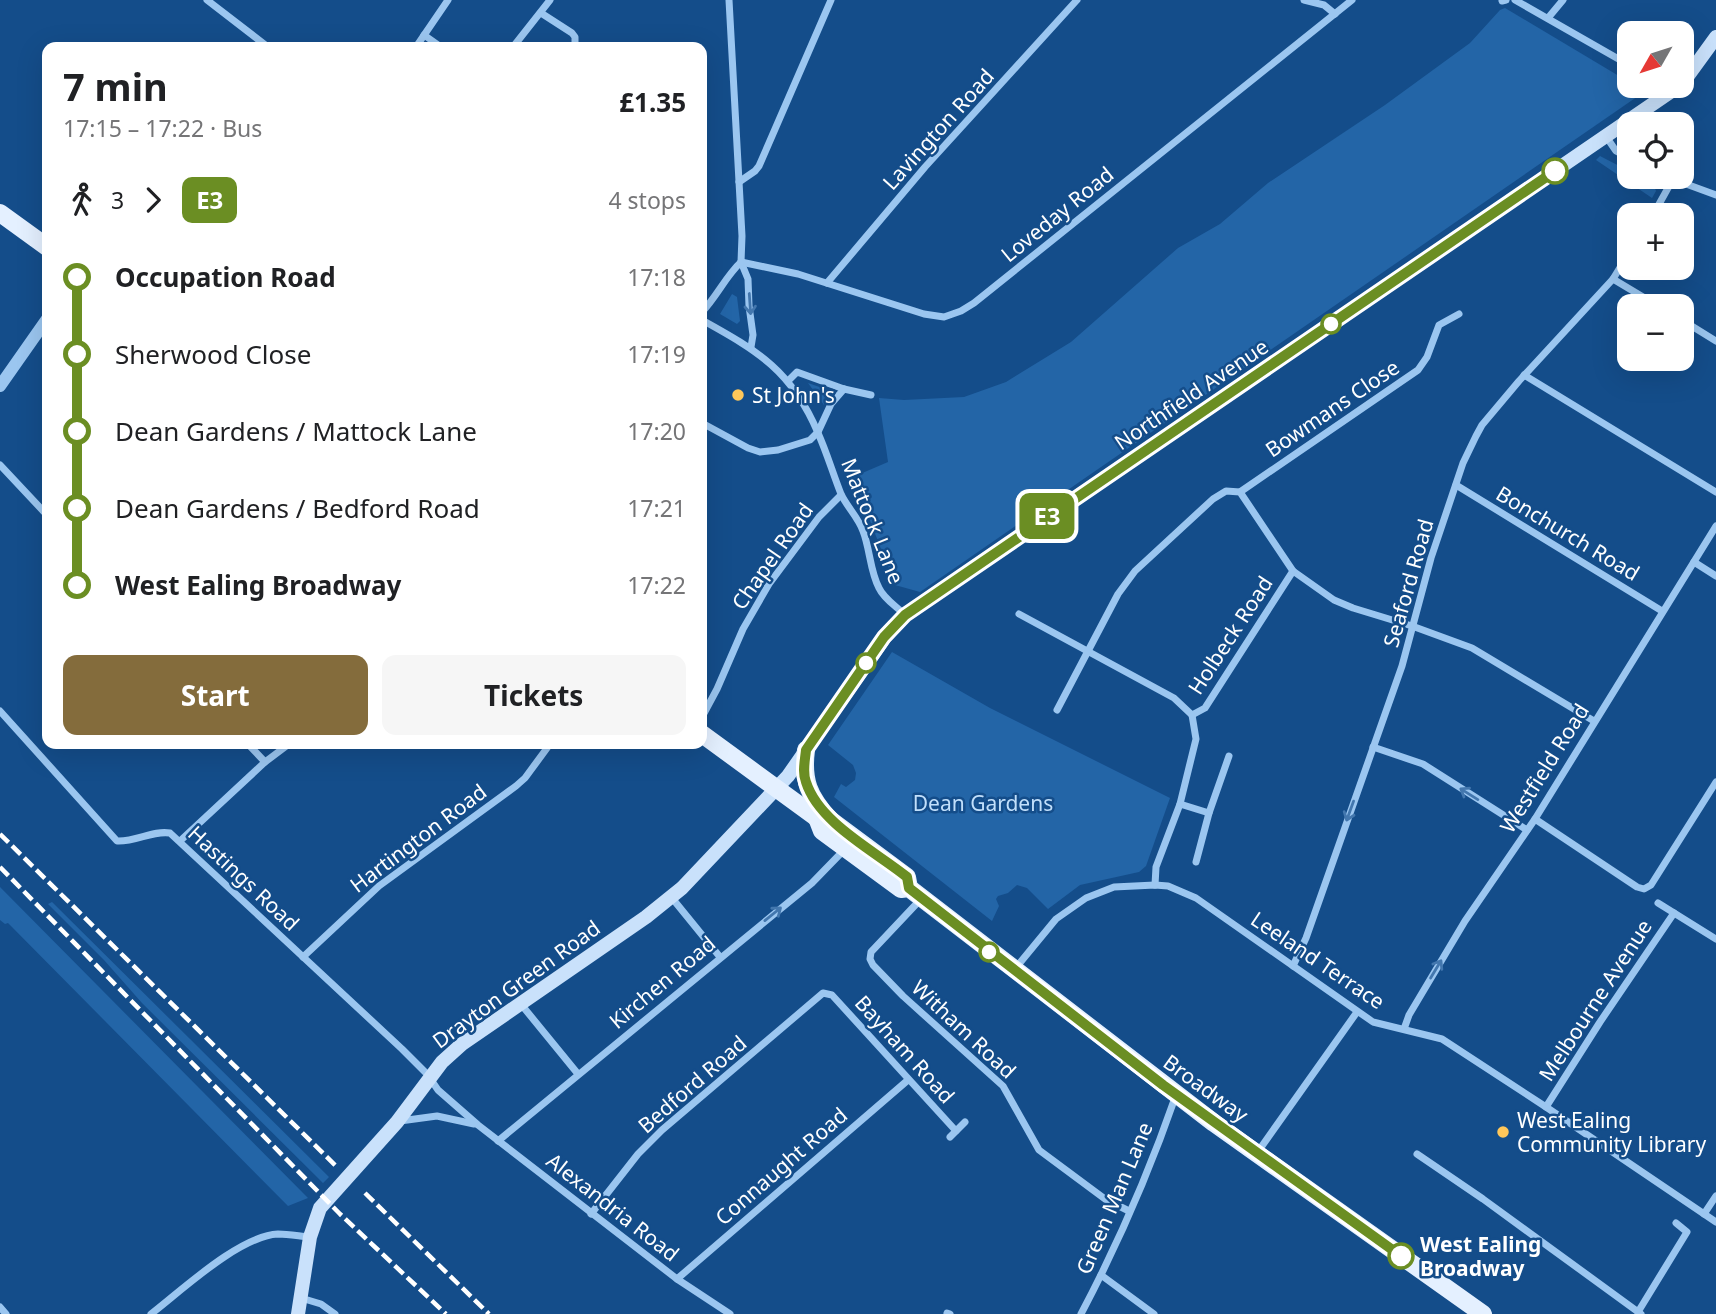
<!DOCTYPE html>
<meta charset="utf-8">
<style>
body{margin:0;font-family:"Noto Sans",sans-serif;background:#f6f6f6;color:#202124;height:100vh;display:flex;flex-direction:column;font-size:26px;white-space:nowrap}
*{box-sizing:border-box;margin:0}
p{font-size:23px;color:#757577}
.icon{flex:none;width:38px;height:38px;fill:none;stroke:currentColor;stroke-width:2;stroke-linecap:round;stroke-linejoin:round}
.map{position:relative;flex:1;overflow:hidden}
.drawer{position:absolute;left:42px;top:42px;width:665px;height:707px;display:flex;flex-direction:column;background:#fff;border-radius:14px;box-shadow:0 7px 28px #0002}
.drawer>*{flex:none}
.badge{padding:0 14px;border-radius:10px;font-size:24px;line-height:46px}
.needle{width:46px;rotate:231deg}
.fabs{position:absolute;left:1617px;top:21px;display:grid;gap:14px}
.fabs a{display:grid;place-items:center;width:77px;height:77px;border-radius:14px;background:#fff;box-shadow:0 7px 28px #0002;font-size:35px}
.map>.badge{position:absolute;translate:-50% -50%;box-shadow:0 0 0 4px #fff}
.legs{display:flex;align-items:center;gap:10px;height:77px;padding:0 21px;font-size:23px}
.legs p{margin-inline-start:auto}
.overview{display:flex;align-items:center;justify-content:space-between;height:119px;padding:0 21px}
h1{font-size:38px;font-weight:700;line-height:52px}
.cta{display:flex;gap:14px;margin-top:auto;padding:14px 21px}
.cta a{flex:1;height:80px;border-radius:14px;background:#846c3c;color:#fff;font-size:28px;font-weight:700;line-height:80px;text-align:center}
.cta a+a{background:#f6f6f6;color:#202124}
ul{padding:0 21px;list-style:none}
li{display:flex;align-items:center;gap:24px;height:77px;font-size:26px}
li i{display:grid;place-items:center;width:10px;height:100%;margin:0 9px;background:currentColor}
li i::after{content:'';width:18px;height:18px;margin:-9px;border:5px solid;border-radius:50%;background:#fff}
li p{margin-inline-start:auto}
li:first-child i{background:linear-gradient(#0000 50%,currentColor 0)}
li:last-child i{background:linear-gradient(currentColor 50%,#0000 0)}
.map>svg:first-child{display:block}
</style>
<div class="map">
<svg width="1716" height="1314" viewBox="0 0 1716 1314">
<rect width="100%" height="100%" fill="#144d8a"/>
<g fill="#2365a7">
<polygon points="1505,8 1629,82 1629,86 1635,86 1644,92 920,592 895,585 853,477 888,462 879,398 904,400 964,397 1006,382 1071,342 1178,248 1220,224 1268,183 1385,105 1470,43 1500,10"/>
<path d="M1600,156L1629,171V177C1641,177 1652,178 1656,191L1652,198L1596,160Z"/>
<polygon points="732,294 737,297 740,321 737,324 720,314"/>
<polygon points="808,383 831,391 824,405"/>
<polygon points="892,652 990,708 1170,798 1146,866 1139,872 1080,885 1048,909 1027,888 1017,885 1008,893 998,896 996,899 999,906 992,921 834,797 841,784 846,787 855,780 856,773 853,765 828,745"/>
<polygon points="0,887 308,1198 288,1206 8,923 5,924 0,920"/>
<polygon points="52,902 329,1177 323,1183 142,1003 104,960 48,904"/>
</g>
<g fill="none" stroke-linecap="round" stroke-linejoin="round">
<g stroke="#9bc6f0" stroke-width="7">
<polyline points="207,0 268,47"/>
<polyline points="729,0 742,236 741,262 748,279 749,306 753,335 751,347"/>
<polyline points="1304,0 1324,5 1335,14"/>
<polyline points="1515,0 1629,65"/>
<polyline points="1502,1 1506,0"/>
<polyline points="541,13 572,33 575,37 575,47"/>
<polyline points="1548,18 1563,0"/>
<polyline points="424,35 441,47"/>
<polyline points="416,47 448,0"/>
<polyline points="513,47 550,0"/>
<polyline points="1605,135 1616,151 1629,158"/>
<polyline points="1667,177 1716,195"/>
<polyline points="739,182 755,171 759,166 831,0"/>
<polyline points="1653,215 1673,179"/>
<polyline points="741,262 798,274 924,314 944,317 961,311 974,303 1352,0"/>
<polyline points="1613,279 1658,306"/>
<polyline points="827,283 925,167 1077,0"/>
<path d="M702,312C717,296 726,276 741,262"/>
<path d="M702,320C758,351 792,371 818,433C827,453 833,474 841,494C847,507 858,517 863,531C870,549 870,571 879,588C884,599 896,606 905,615"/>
<polyline points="1682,320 1716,341"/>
<polyline points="1524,375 1716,492"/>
<polyline points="788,381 797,372 844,389 871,395"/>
<polyline points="702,423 748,448 760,452 778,450 810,440 818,432 831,404 844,389"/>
<polyline points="0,465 47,515"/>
<polyline points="1456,485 1662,611"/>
<polyline points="1240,492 1418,370 1427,357 1439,325 1459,314"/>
<polyline points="1694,562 1716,576"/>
<polyline points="1019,614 1174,698 1192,715 1196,739 1180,804 1156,867 1155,885"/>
<polyline points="1057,710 1118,594 1135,571 1213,499 1226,491 1240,492 1293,571 1334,600 1353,608 1412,626 1472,648 1594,721"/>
<path d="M0,711L117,841C136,842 153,830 170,833L402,1049L427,1074L438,1090L478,1125L677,1279L730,1314"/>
<polyline points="1192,715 1205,708 1293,571"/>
<polyline points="702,717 717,689 743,629 769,584 819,517 841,495"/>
<polyline points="248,744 265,762"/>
<polyline points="1373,747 1423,764 1527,830"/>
<polyline points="1180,804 1209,813"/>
<polyline points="1535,819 1637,887 1644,889 1651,885 1716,782"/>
<polyline points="180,841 265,762 289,744"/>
<polyline points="1196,862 1209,813 1229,756"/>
<polyline points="672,898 720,957"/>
<polyline points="921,899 871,952 870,959 873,965 903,996 1003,1086 1039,1150 1105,1199 1129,1211"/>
<polyline points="1658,903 1716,939"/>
<polyline points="303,957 379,886 516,786 525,778 550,744"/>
<polyline points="1293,966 1306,938 1402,666 1431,558 1463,463 1476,436 1482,425 1519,381 1613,279 1629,253"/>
<polyline points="1014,970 1056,919 1086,898 1114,887 1155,885 1168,886 1196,898 1373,1022 1442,1039 1546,1107 1716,1222"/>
<polyline points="520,1003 578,1074"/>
<polyline points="1404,1029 1409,1015 1465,921 1535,819 1716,526"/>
<polyline points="1546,1107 1600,1022 1674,913"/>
<polyline points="400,1121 437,1116 474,1124"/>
<polyline points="950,1137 965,1122"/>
<polyline points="498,1141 812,883 845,849"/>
<polyline points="1257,1153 1357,1012"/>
<polyline points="1417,1154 1483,1199 1641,1314"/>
<polyline points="591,1214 638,1154 662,1130 823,993 832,995 956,1131"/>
<polyline points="1704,1214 1716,1196"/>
<polyline points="1101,1275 1154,1314"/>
<polyline points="677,1279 908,1080"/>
<polyline points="301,1298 321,1304 335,1314"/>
<polyline points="0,1307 6,1314"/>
<polyline points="1638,1312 1687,1232 1676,1223"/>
<polyline points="947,1313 950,1314"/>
<path d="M151,1314C181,1291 239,1236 278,1234C288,1234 299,1236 310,1237"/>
<path d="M1081,1314C1118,1244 1150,1170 1176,1095"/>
</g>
<polyline stroke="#9bc6f0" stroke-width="12" points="0,386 47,319"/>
<g stroke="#c9e1fb" stroke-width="14">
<polyline points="1682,84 1716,37"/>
<polyline points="298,1314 310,1237 320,1208 397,1122 442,1062 462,1044 646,917 682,888 788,776 885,637 905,615 1679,86"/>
</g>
<g stroke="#e4f0ff" stroke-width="18">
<polyline points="0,213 47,247"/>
<polyline points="702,734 817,818 829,819 907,877 909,888"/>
<path d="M806,750C802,781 809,796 829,819"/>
<polyline points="817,818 822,831 901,889 909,888 1214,1123 1483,1314"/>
</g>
<g stroke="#fff" stroke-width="4.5" stroke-dasharray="12 5" stroke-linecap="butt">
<polyline points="0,834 338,1168"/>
<polyline points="0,867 340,1214 446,1314"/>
<polyline points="365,1193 489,1314"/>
</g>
</g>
<defs><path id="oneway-shaft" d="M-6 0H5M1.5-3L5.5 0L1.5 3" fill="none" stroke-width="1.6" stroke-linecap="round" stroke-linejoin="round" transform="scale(1.75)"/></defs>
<g stroke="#4377ae">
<use href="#oneway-shaft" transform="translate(750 304) rotate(86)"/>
<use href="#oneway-shaft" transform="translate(1469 794) rotate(-148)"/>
<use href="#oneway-shaft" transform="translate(1350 811) rotate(110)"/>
<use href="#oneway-shaft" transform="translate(773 914) rotate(-39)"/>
<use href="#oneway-shaft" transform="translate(1436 969) rotate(-59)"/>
</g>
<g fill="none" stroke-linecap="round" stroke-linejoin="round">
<g stroke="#fff" stroke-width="16">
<path id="line-1" d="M1401,1256L1163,1085L909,888L907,877C875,851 819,823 806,782C802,772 805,761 806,750L884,637L905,615L1555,171"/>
</g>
<use href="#line-1" stroke="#6b8e23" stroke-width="10"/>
</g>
<g fill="#fff" stroke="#6b8e23" stroke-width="3.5">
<circle cx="1555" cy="171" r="12"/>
<circle cx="1331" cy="324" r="9"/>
<circle cx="866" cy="663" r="9"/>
<circle cx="989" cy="952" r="9"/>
<circle cx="1401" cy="1256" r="12"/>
</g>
<g fill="#ffc75a" stroke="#144d8a" stroke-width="2.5">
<circle cx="738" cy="395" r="7"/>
<circle cx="1503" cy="1132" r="7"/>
</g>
<g text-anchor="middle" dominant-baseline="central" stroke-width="5" stroke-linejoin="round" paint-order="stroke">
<g font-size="21" fill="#fff" stroke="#144d8a">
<text transform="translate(938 129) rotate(-48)">Lavington Road</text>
<text transform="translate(1057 214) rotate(-39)">Loveday Road</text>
<text transform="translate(1191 394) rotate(-34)">Northfield Avenue</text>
<text transform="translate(1332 408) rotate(-34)">Bowmans Close</text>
<text transform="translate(873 521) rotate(68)">Mattock Lane</text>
<text transform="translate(1568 533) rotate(31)">Bonchurch Road</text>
<text transform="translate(772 556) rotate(-55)">Chapel Road</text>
<text transform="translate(1408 583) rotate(-74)">Seaford Road</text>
<text transform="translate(1230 635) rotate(-57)">Holbeck Road</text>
<text transform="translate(1544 768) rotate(-58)">Westfield Road</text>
<text transform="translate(418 838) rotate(-37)">Hartington Road</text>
<text transform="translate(244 878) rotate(43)">Hastings Road</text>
<text transform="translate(1318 960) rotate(34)">Leeland Terrace</text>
<text transform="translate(662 982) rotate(-40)">Kirchen Road</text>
<text transform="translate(516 984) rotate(-36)">Drayton Green Road</text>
<text transform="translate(1595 1000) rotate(-57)">Melbourne Avenue</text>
<text transform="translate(964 1029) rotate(43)">Witham Road</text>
<text transform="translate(905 1049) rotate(48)">Bayham Road</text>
<text transform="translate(692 1084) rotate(-41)">Bedford Road</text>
<text transform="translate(1206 1088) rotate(36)">Broadway</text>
<text transform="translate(781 1166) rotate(-41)">Connaught Road</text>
<text transform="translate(1114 1198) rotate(-67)">Green Man Lane</text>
<text transform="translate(613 1207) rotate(38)">Alexandria Road</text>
</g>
<g font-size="21" fill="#fff" stroke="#144d8a" text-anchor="start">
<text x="752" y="395">St John's</text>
<text x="1517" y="1120">West Ealing<tspan x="1517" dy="24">Community Library</tspan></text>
</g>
<g font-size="21" fill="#c1dffb" stroke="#144d8a">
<text x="983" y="803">Dean Gardens</text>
</g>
<g font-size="21" font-weight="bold" fill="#fff" stroke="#144d8a" text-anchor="start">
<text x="1420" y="1244">West Ealing<tspan x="1420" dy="24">Broadway</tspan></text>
</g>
</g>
</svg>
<div class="fabs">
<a><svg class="needle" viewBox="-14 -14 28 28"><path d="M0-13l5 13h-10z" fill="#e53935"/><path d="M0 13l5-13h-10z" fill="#757577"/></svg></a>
<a><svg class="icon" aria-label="locate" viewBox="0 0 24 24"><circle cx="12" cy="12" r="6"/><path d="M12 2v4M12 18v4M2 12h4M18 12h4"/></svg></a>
<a>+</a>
<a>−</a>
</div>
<b class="badge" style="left:1047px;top:516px;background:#6b8e23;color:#fff">E3</b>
<section class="drawer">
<div class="overview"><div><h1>7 min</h1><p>17:15 – 17:22 · Bus</p></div><b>£1.35</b></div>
<div class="legs"><svg class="icon" aria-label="walk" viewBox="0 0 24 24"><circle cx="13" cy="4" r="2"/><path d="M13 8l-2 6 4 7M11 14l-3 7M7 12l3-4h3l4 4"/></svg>3<svg class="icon" aria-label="forward" viewBox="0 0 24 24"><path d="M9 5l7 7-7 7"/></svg><b class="badge" style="background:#6b8e23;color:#fff">E3</b><p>4 stops</p></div>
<ul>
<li><i style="color:#6b8e23"></i><b>Occupation Road</b><p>17:18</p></li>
<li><i style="color:#6b8e23"></i><span>Sherwood Close</span><p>17:19</p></li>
<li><i style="color:#6b8e23"></i><span>Dean Gardens / Mattock Lane</span><p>17:20</p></li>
<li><i style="color:#6b8e23"></i><span>Dean Gardens / Bedford Road</span><p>17:21</p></li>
<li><i style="color:#6b8e23"></i><b>West Ealing Broadway</b><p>17:22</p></li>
</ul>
<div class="cta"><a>Start</a><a>Tickets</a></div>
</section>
</div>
